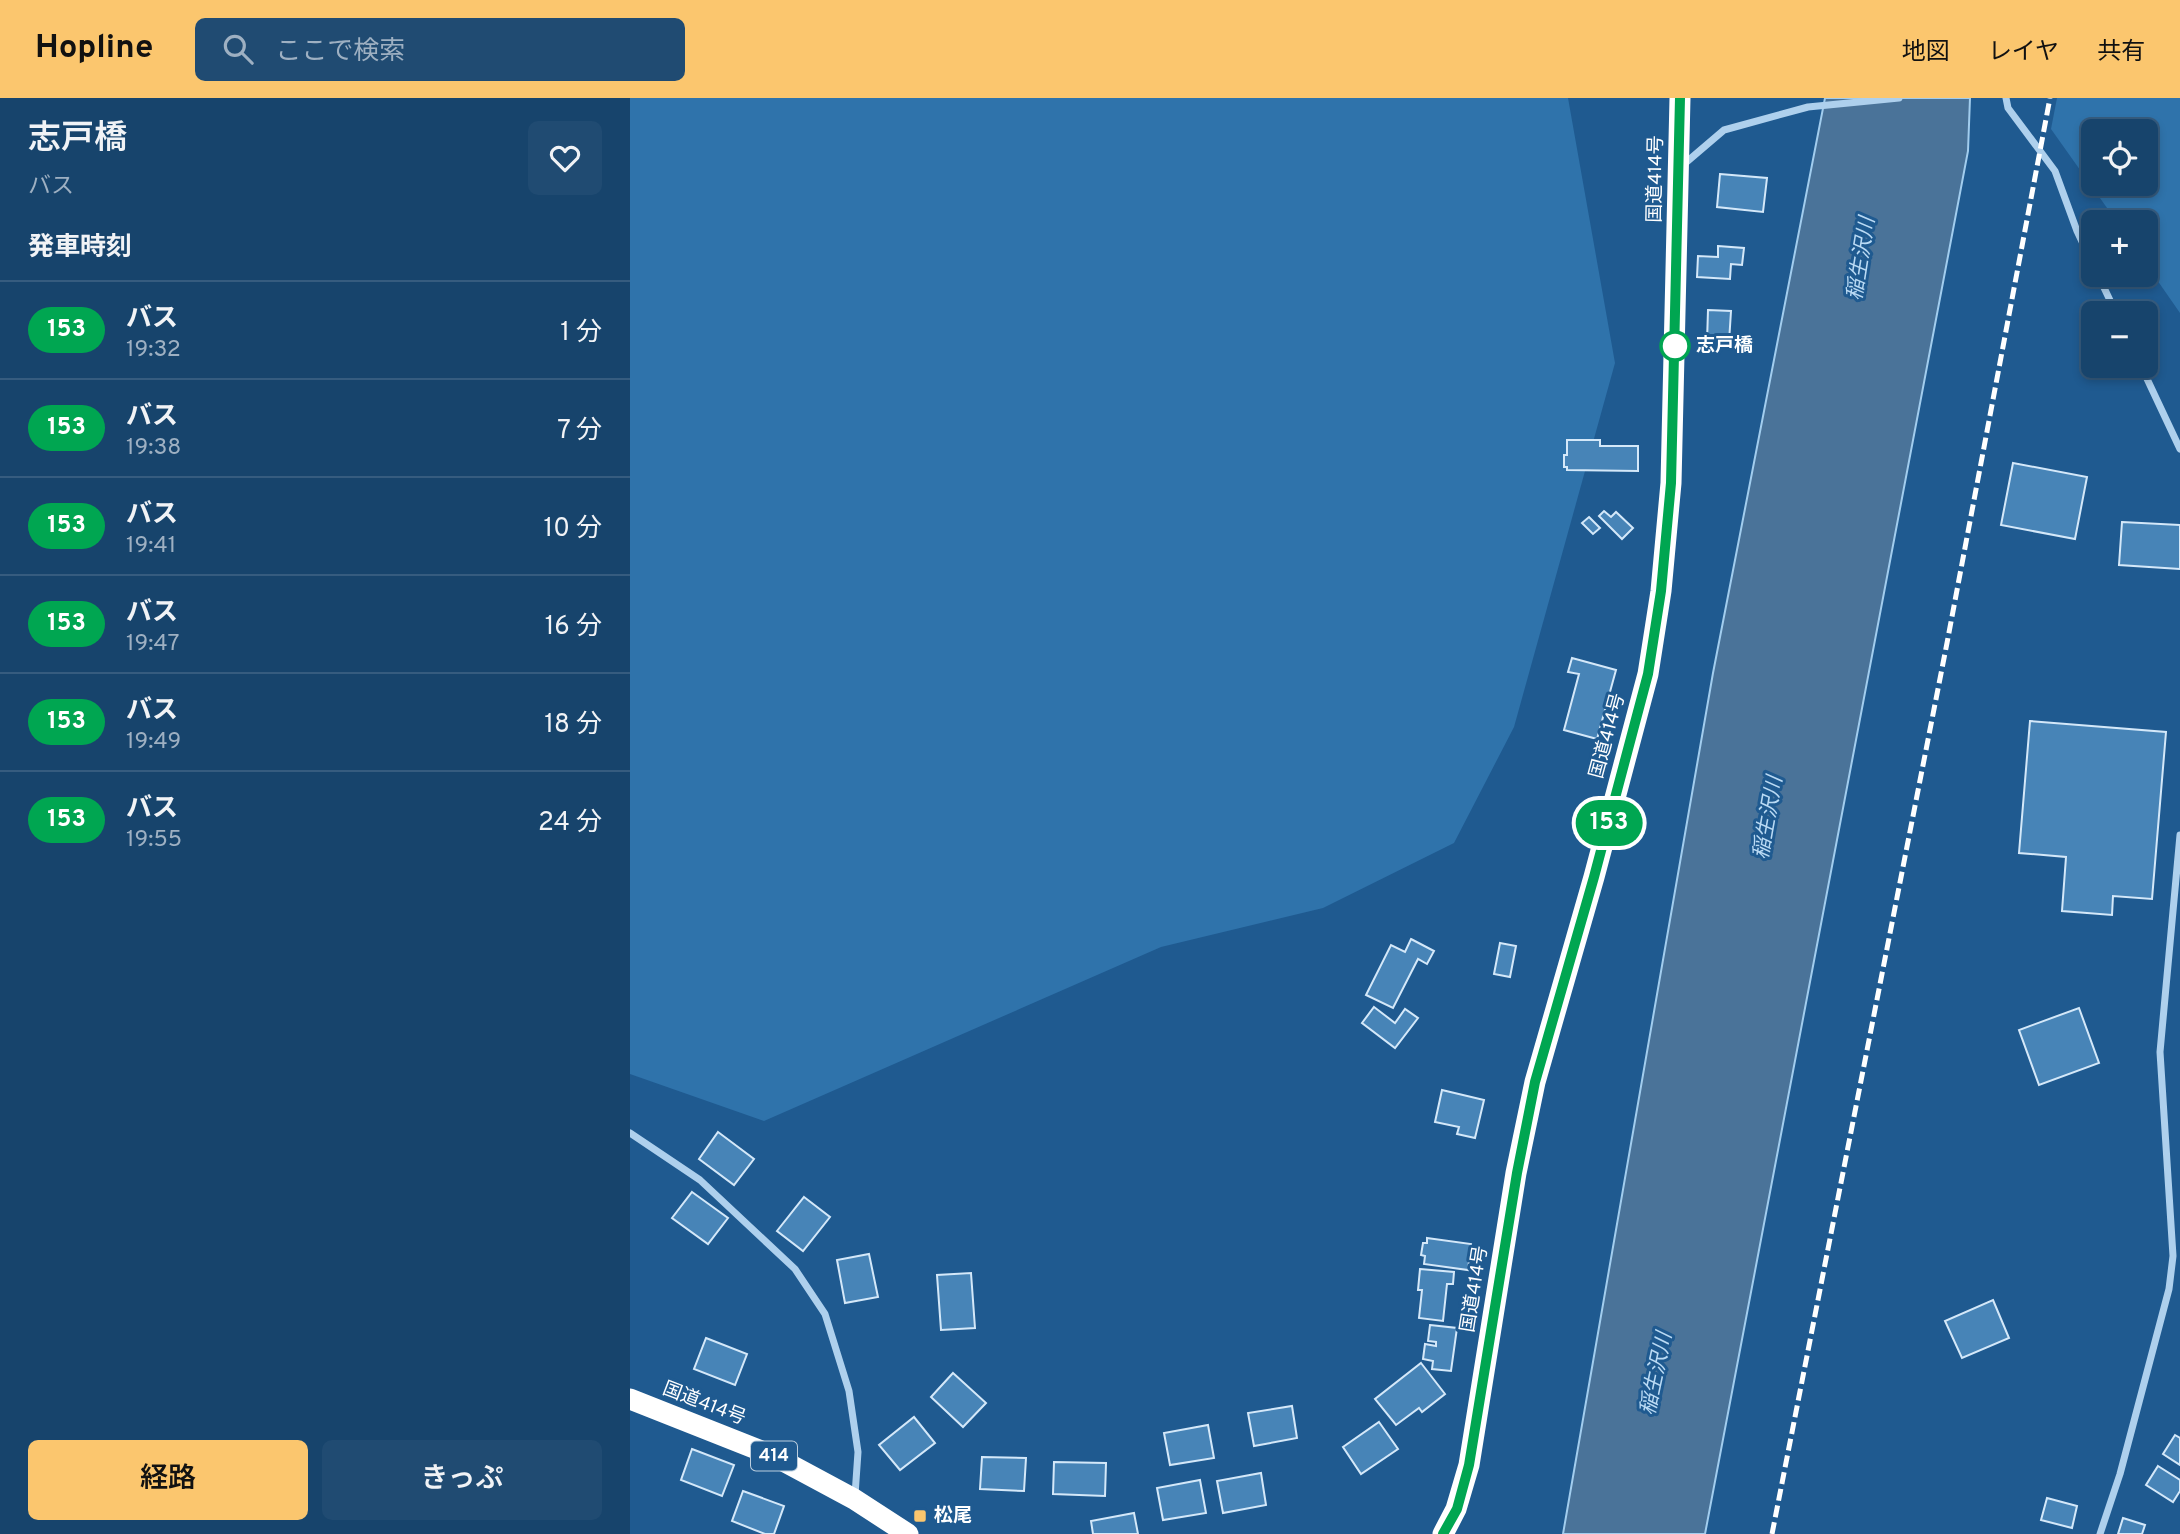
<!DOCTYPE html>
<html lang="ja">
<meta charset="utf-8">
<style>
body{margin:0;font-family:Overpass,"Noto Sans JP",sans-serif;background:#204b72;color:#f1f3f6;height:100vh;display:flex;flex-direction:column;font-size:26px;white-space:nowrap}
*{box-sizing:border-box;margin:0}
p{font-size:23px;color:#9eb0c2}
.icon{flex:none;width:38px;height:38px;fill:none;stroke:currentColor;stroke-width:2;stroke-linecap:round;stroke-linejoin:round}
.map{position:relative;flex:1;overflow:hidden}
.side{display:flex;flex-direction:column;background:#17446c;width:630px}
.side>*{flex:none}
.badge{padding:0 14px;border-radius:23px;font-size:24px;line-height:46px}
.fabs{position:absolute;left:1451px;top:21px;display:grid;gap:14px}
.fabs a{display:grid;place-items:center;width:77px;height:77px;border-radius:10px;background:#17446c;box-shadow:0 4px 10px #0003,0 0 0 2px #365c7f;font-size:35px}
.map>.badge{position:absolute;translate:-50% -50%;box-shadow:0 0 0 4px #fff}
h2{padding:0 28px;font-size:26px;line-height:63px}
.round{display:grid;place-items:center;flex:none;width:74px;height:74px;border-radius:10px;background:#204b72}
.head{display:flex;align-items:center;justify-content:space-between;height:119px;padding:0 28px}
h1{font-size:33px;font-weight:600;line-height:52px}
.button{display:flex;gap:14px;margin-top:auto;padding:14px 28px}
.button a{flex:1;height:80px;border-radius:10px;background:#fbc66e;color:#111;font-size:28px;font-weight:600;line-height:80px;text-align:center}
.button a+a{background:#204b72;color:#f1f3f6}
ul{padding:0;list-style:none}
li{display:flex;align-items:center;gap:21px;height:98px;padding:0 28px;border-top:2px solid #365c7f}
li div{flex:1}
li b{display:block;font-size:26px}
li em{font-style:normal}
li .badge{min-width:77px;font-weight:700;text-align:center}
header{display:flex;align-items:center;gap:42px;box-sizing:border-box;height:98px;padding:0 35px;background:#fbc66e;color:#111}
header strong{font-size:33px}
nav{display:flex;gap:38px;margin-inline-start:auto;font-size:24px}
.search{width:490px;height:63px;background:#204b72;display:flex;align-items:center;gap:18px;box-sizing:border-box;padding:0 24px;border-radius:10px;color:#9eb0c2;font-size:26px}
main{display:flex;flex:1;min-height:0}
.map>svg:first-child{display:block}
</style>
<header>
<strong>Hopline</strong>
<div class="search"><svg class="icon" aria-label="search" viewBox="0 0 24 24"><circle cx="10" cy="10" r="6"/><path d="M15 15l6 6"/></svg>ここで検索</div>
<nav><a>地図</a><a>レイヤ</a><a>共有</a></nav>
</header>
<main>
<section class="side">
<div class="head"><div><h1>志戸橋</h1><p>バス</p></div><a class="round"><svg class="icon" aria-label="heart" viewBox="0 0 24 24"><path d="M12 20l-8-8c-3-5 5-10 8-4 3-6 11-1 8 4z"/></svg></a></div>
<h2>発車時刻</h2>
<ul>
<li><span class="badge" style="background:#00a651;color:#fff">153</span><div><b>バス</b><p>19:32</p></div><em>1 分</em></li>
<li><span class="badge" style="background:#00a651;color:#fff">153</span><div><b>バス</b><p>19:38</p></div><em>7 分</em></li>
<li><span class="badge" style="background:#00a651;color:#fff">153</span><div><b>バス</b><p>19:41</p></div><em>10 分</em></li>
<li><span class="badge" style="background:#00a651;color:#fff">153</span><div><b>バス</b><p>19:47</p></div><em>16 分</em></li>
<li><span class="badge" style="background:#00a651;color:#fff">153</span><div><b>バス</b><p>19:49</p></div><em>18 分</em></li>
<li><span class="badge" style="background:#00a651;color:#fff">153</span><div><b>バス</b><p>19:55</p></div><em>24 分</em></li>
</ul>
<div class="button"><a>経路</a><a>きっぷ</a></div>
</section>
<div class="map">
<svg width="1550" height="1436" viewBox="0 0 1550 1436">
<rect width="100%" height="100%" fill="#1f5a90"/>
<g fill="#2f73ab" fill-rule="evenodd">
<polygon points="0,0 938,0 985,265 884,629 824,745 693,810 531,849 134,1023 0,976"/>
<path d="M1427,0H1550V215L1516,166V124H1487L1421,31ZM1463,33H1516V86H1463Z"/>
</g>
<polygon fill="#4a7399" stroke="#a2cdee" stroke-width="2" points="1195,0 1340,0 1338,53 1075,1436 933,1436 1083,575"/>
<g fill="#4784b7" stroke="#d4e8f9" stroke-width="2">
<polygon points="1090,76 1137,80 1133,114 1087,109"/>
<polygon points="1088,148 1114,150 1112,167 1101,166 1100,181 1067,179 1068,158 1088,159"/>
<polygon points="1078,212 1101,213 1099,244 1077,244"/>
<polygon points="937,342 970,342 970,348 1008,348 1008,373 937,372 937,369 934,369 934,357 937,357"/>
<polygon points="1383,365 1457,379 1445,441 1371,427"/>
<polygon points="974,413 981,419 986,414 1003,430 992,441 969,418"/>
<polygon points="959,419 970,430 963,436 952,425"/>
<polygon points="1492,424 1550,427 1550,471 1489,467"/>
<polygon points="942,560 986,572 967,641 934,632 949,576 938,574"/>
<polygon points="1400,623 1536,634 1522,801 1483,798 1482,817 1432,813 1436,759 1389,755"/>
<polygon points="781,841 804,853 797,866 788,861 763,910 736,897 761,847 775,854"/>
<polygon points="870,845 886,848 880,879 864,876"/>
<polygon points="744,909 765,925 775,911 788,920 765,950 732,925"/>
<polygon points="1449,910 1469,965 1409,987 1389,932"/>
<polygon points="812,992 854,1002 845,1040 827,1036 829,1029 805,1024"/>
<polygon points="88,1034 124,1061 104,1087 69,1061"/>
<polygon points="62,1094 98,1120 78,1146 42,1120"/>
<polygon points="174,1099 200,1119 173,1153 147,1133"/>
<polygon points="797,1140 841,1146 838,1172 794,1166 795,1158 791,1157 793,1145 797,1145"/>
<polygon points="239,1156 248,1199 215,1205 207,1162"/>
<polygon points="790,1171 824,1174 823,1186 817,1186 813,1223 789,1220 792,1192 788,1192"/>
<polygon points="341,1175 345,1230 311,1232 307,1177"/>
<polygon points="1363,1202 1379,1240 1332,1260 1315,1223"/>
<polygon points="800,1227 827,1230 821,1273 802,1271 803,1263 793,1261 795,1246 806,1248 806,1244 798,1243"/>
<polygon points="76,1240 117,1256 105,1287 64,1271"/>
<polygon points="791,1265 815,1296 792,1314 789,1310 766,1327 745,1301"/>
<polygon points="323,1275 356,1305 333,1329 301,1299"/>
<polygon points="662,1308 667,1340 624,1348 618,1315"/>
<polygon points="284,1319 305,1345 270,1372 249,1347"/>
<polygon points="749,1324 768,1351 731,1376 713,1349"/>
<polygon points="578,1327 584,1360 540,1367 534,1335"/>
<polygon points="1545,1337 1550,1340 1550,1367 1533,1356"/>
<polygon points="62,1351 104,1367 92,1398 51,1382"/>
<polygon points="352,1359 396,1360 394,1393 350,1391"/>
<polygon points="424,1364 476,1365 475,1398 423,1396"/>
<polygon points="1528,1368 1550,1382 1550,1393 1543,1404 1516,1387"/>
<polygon points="631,1375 636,1407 593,1415 587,1383"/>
<polygon points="570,1382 576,1415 533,1422 527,1390"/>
<polygon points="113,1393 154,1408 144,1436 135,1436 102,1423"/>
<polygon points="1417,1400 1447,1408 1442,1430 1411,1422"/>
<polygon points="504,1415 508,1436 463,1436 461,1423"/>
<polygon points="1493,1420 1515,1427 1512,1436 1488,1436"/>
</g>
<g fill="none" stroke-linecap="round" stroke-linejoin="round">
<g stroke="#aed0ed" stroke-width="7">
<polyline points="1376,0 1378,10 1425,73 1447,133 1463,167"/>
<polyline points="1053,67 1094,32 1178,9 1269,0"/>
<polyline points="1468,177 1486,215"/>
<polyline points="1511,268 1550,351"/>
<polyline points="0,1035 70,1082 165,1171 195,1216 219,1293 228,1354 225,1397"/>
<polyline points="1470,1436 1490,1376 1539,1191 1543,1158 1530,954 1550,737"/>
</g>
<g stroke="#fff" stroke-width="21">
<polyline points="0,1301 144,1358 224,1401 278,1436"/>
<polyline points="813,1436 826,1411 839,1367 886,1075 905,984 964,779 1018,576 1031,493 1041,385 1050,0"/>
</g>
<polyline stroke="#fff" stroke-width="5" stroke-dasharray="12 5" stroke-linecap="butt" points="1142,1436 1317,545 1420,0"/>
</g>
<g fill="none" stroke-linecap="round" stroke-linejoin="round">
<g stroke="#fff" stroke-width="16">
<polyline id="line" points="813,1436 827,1411 839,1367 887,1075 905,984 964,779 1018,576 1031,493 1041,385 1050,0"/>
</g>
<use href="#line" stroke="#00a651" stroke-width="10"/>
</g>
<circle fill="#fff" stroke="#00a651" stroke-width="3.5" cx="1045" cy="248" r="14"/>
<rect fill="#fbc66e" stroke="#1f5a90" stroke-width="2.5" x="283" y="1411" width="14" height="14" rx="3.5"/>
<g text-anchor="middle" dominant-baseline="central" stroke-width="6" stroke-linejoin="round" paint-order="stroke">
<rect fill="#1f5a90" stroke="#bccede" stroke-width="2" x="121" y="1343.5" width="46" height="29" rx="5"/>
<g font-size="18" font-weight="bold" fill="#fff">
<text x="144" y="1358">414</text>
</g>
<g font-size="19" fill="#fff" stroke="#1f5a90">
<text transform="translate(1026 81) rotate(-89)">国道414号</text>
<text transform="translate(978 638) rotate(-75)">国道414号</text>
<text transform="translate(845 1191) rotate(-81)">国道414号</text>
<text transform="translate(74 1306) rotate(21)">国道414号</text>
</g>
<g font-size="19" font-weight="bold" fill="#fff" stroke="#1f5a90" text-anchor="start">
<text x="1066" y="248">志戸橋</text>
</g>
<g font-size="19" font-weight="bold" fill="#fff" stroke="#1f5a90" text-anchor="start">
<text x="304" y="1418">松尾</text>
</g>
<g font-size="21" font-style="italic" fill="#badaf4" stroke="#1f5a90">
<text transform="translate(1232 161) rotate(-81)">稲生沢川</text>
<text transform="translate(1139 720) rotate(-80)">稲生沢川</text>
<text transform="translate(1027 1276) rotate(-78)">稲生沢川</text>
</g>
</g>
</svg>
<div class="fabs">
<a><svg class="icon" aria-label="locate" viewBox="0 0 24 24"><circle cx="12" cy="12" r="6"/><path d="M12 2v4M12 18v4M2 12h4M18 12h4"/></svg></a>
<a>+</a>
<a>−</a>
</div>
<b class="badge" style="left:979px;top:725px;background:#00a651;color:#fff">153</b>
</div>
</main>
